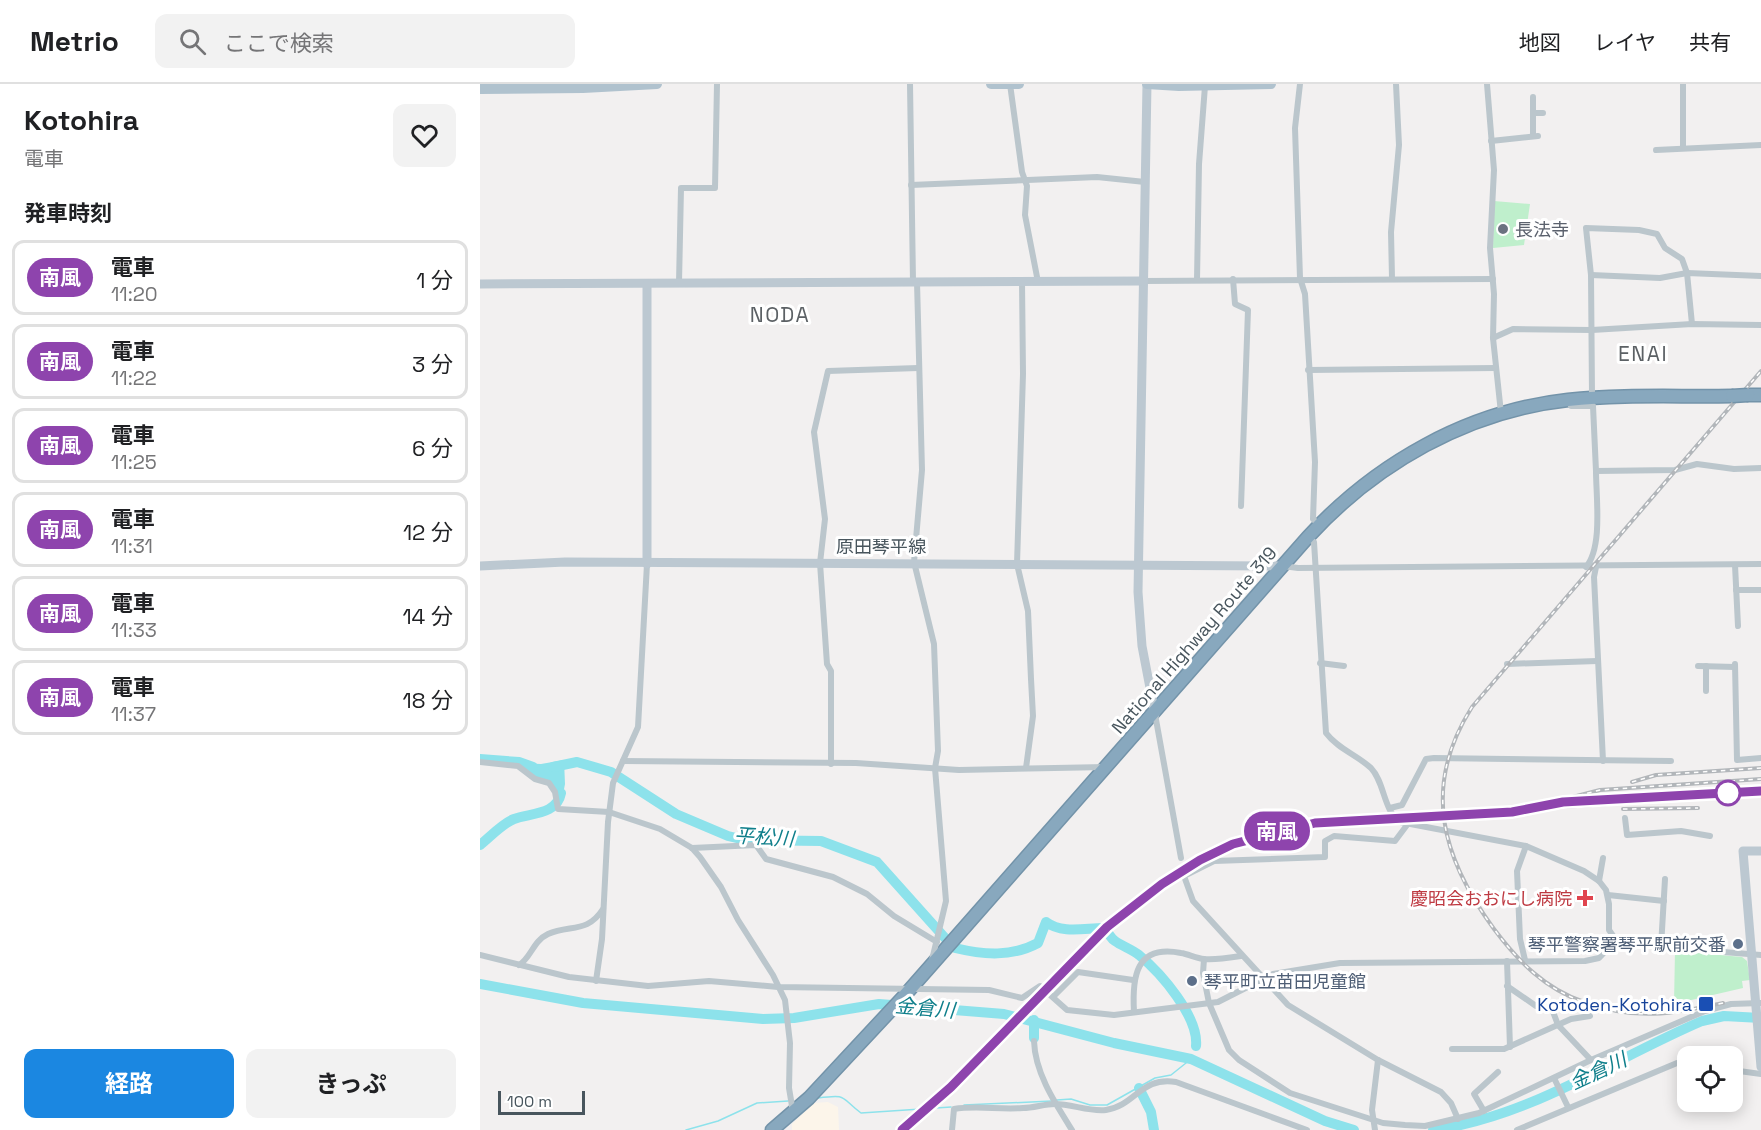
<!DOCTYPE html>
<html lang="ja">
<meta charset="utf-8">
<style>
body{margin:0;font-family:"Space Grotesk","Noto Sans JP",sans-serif;background:#f2f2f2;color:#202124;height:100vh;display:flex;flex-direction:column;font-size:22px;white-space:nowrap}
*{box-sizing:border-box;margin:0}
p{font-size:20px;color:#757577}
.icon{flex:none;width:33px;height:33px;fill:none;stroke:currentColor;stroke-width:2;stroke-linecap:round;stroke-linejoin:round}
.map{position:relative;flex:1;overflow:hidden}
.sheet{display:flex;flex-direction:column;background:#fff;width:480px}
.sheet>*{flex:none}
.badge{padding:0 12px;border-radius:20px;font-size:21px;line-height:39px}
.fabs{position:absolute;left:1197px;top:962px;display:grid;gap:12px}
.fabs a{display:grid;place-items:center;width:66px;height:66px;border-radius:12px;background:#fff;box-shadow:0 3px 15px #0003;font-size:30px}
.scale{position:absolute;left:18px;bottom:15px;width:87px;box-sizing:border-box;padding-left:6px;border:3px solid #48555d;border-top:0;font-size:16px;line-height:21px;white-space:nowrap;color:#48555d;-webkit-text-stroke:4px #fff;paint-order:stroke}
.map>.badge{position:absolute;translate:-50% -50%;box-shadow:0 0 0 3px #fff}
h2{padding:0 24px;font-size:22px;line-height:54px}
.round{display:grid;place-items:center;flex:none;width:63px;height:63px;border-radius:12px;background:#f2f2f2}
.head{display:flex;align-items:center;justify-content:space-between;height:102px;padding:0 24px}
h1{font-size:28px;font-weight:700;line-height:45px}
.action{display:flex;gap:12px;margin-top:auto;padding:12px 24px}
.action a{flex:1;height:69px;border-radius:12px;background:#1b87e1;color:#fff;font-size:24px;font-weight:700;line-height:69px;text-align:center}
.action a+a{background:#f2f2f2;color:#202124}
ul{padding:0;list-style:none}
li{display:flex;align-items:center;gap:18px;height:75px;margin:0 12px 9px;padding:0 12px;border:3px solid #e0e0e0;border-radius:12px}
li div{flex:1}
li b{display:block;font-size:22px}
li em{font-style:normal}
li .badge{min-width:66px;font-weight:700;text-align:center}
header{display:flex;align-items:center;gap:36px;box-sizing:border-box;height:84px;padding:0 30px;background:#fff;border-bottom:2px solid #e0e0e0}
header strong{font-size:28px}
nav{display:flex;gap:33px;margin-inline-start:auto;font-size:21px}
.search{width:420px;height:54px;background:#f2f2f2;display:flex;align-items:center;gap:15px;box-sizing:border-box;padding:0 21px;border-radius:12px;color:#757577;font-size:22px}
main{display:flex;flex:1;min-height:0}
.map>svg:first-child{display:block}
</style>
<header>
<strong>Metrio</strong>
<div class="search"><svg class="icon" aria-label="search" viewBox="0 0 24 24"><circle cx="10" cy="10" r="6"/><path d="M15 15l6 6"/></svg>ここで検索</div>
<nav><a>地図</a><a>レイヤ</a><a>共有</a></nav>
</header>
<main>
<section class="sheet">
<div class="head"><div><h1>Kotohira</h1><p>電車</p></div><a class="round"><svg class="icon" aria-label="heart" viewBox="0 0 24 24"><path d="M12 20l-8-8c-3-5 5-10 8-4 3-6 11-1 8 4z"/></svg></a></div>
<h2>発車時刻</h2>
<ul>
<li><span class="badge" style="background:#8e44ad;color:#fff">南風</span><div><b>電車</b><p>11:20</p></div><em>1 分</em></li>
<li><span class="badge" style="background:#8e44ad;color:#fff">南風</span><div><b>電車</b><p>11:22</p></div><em>3 分</em></li>
<li><span class="badge" style="background:#8e44ad;color:#fff">南風</span><div><b>電車</b><p>11:25</p></div><em>6 分</em></li>
<li><span class="badge" style="background:#8e44ad;color:#fff">南風</span><div><b>電車</b><p>11:31</p></div><em>12 分</em></li>
<li><span class="badge" style="background:#8e44ad;color:#fff">南風</span><div><b>電車</b><p>11:33</p></div><em>14 分</em></li>
<li><span class="badge" style="background:#8e44ad;color:#fff">南風</span><div><b>電車</b><p>11:37</p></div><em>18 分</em></li>
</ul>
<div class="action"><a>経路</a><a>きっぷ</a></div>
</section>
<div class="map">
<svg width="1281" height="1046" viewBox="0 0 1281 1046">
<rect width="100%" height="100%" fill="#f2f0f0"/>
<polygon fill="#fcf5ea" points="348,1018 358,1023 359,1046 312,1046 312,1040 334,1019"/>
<g fill="#bfefcc">
<polygon points="1014,117 1050,120 1044,161 1013,164"/>
<polygon points="1195,867 1262,873 1267,877 1270,896 1262,897 1263,904 1194,920"/>
</g>
<polygon fill="#8de2eb" points="84,676 85,700 81,721 76,705 52,691 39,679 61,680"/>
<g fill="none" stroke-linecap="round" stroke-linejoin="round">
<g stroke="#8de2eb" stroke-width="1.5">
<path d="M338,1014C368,1010 360,1013 381,1029L471,1023"/>
<polyline points="577,1016 591,1015 610,1021 627,1021 675,994 691,991 711,975"/>
<polyline points="484,1021 572,1017"/>
<polyline points="206,1046 238,1037 277,1019 308,1017"/>
</g>
<g stroke="#8de2eb" stroke-width="10">
<polyline points="0,675 39,678 53,683"/>
<polyline points="73,683 97,678 131,688 196,730 248,752 265,756 341,757 397,778 465,854"/>
<path d="M0,761C10,753 23,739 34,735C50,729 77,731 81,709"/>
<path d="M475,864C504,871 532,873 558,859L566,838C582,850 605,844 623,844C629,848 630,854 635,857C642,862 651,865 659,871C681,889 719,933 716,962"/>
<polyline points="0,900 103,919 283,935 314,934 399,920 524,930 634,959 711,975 845,1037 874,1046"/>
<polyline points="554,936 554,954"/>
<polyline points="659,1004 671,1028 674,1046"/>
<path d="M953,1046C1050,1033 1133,975 1222,937L1244,932L1281,934"/>
</g>
<g stroke="#7393a9" stroke-width="15">
<g id="highway">
<polyline points="1268,311 1281,311"/>
<path d="M292,1046L329,1014L425,911L828,453C895,380 987,327 1088,316C1142,310 1198,313 1252,312"/>
</g>
</g>
<g stroke="#bbc6cc" stroke-width="6">
<polyline points="430,0 433,198"/>
<polyline points="530,0 542,88 547,102 545,131 558,198"/>
<polyline points="820,0 815,44 820,194 825,210 835,378 833,435 839,441"/>
<polyline points="1007,0 1014,86 1010,164 1014,210 1013,254 1021,329"/>
<polyline points="1053,29 1063,29"/>
<polyline points="1053,52 1053,13"/>
<polyline points="1011,57 1058,52"/>
<polyline points="1203,63 1203,0"/>
<polyline points="1176,66 1281,61"/>
<polyline points="431,101 617,93 665,98"/>
<polyline points="1111,191 1180,194 1207,189 1281,192"/>
<polyline points="912,194 911,148 919,61 916,0"/>
<polyline points="753,195 755,220 768,226 761,422"/>
<polyline points="717,196 719,80 725,2"/>
<polyline points="663,197 1013,195"/>
<polyline points="437,198 442,386 434,478 454,560 458,667 455,684 466,817 452,876"/>
<polyline points="542,198 543,290 537,480 548,527 551,595 553,632 546,684"/>
<polyline points="199,199 201,104 235,104 237,0"/>
<polyline points="1013,254 1033,245 1112,246 1212,240 1281,241"/>
<polyline points="828,286 1015,284"/>
<polyline points="1112,311 1111,191 1106,144 1159,146 1177,150 1185,164 1202,175 1207,189 1212,240"/>
<polyline points="1088,316 1091,322 1113,322 1116,387"/>
<polyline points="1255,481 1258,542"/>
<polyline points="803,482 818,484 1281,480"/>
<path d="M1106,483C1123,463 1116,413 1116,387L1195,386L1217,380L1254,385L1281,384"/>
<polyline points="1116,483 1114,493 1123,677"/>
<polyline points="1256,506 1281,506"/>
<polyline points="840,579 864,582"/>
<polyline points="1027,580 1117,577"/>
<polyline points="1255,580 1257,676 1281,674"/>
<polyline points="1218,582 1255,583"/>
<polyline points="1226,607 1226,582"/>
<polyline points="675,630 701,774"/>
<polyline points="143,677 376,679 479,686 626,683"/>
<polyline points="0,678 38,682 55,695 69,699 75,708 78,725 129,728 180,745 212,764 220,773 241,803 258,836 293,891 305,916 310,959 309,1004 313,1028"/>
<polyline points="351,680 351,587 347,580 340,479 345,435 334,348 348,287 438,284"/>
<polyline points="910,724 922,721 946,675 954,674 1191,677"/>
<polyline points="1145,734 1147,751 1201,747 1230,752"/>
<polyline points="927,741 915,757 854,752 845,757 845,773 734,777 704,792 713,817 808,921 898,976 961,1008 971,1019 978,1035"/>
<polyline points="212,764 276,761 286,775 353,793 387,810 414,832 457,858"/>
<polyline points="1119,797 1123,774"/>
<polyline points="1128,811 1184,817"/>
<polyline points="1136,856 1181,863 1281,871"/>
<polyline points="1181,863 1185,795"/>
<polyline points="0,871 89,893 168,902 229,897 298,903 509,906 542,914 560,902 564,905"/>
<polyline points="724,875 723,889 729,919 749,966 759,976 810,1009 903,1039 925,1041 945,1042 999,1029 1111,976 1225,927 1251,920 1281,919"/>
<polyline points="1045,876 1040,855 1037,787 1046,762"/>
<polyline points="1027,877 1030,963"/>
<path d="M39,881C51,874 53,857 68,850C90,840 107,850 123,825"/>
<polyline points="116,897 122,855 128,738 133,699 158,643 167,480"/>
<polyline points="1027,902 1056,922 1072,925 1078,941 1111,976"/>
<path d="M569,910L587,926L634,931L738,918L793,890L860,879L1105,877L1119,874L1136,856L1129,846V820L1126,806L1119,797L1104,787L1046,762L920,738C903,726 905,699 891,684C877,671 858,665 846,649L834,458L828,454"/>
<polyline points="573,913 598,888 653,896"/>
<path d="M654,928C652,894 655,860 701,869C708,870 716,874 724,875C736,876 748,874 761,872"/>
<path d="M554,957C555,989 575,1019 592,1046"/>
<polyline points="972,965 1024,965 1091,935 1110,932"/>
<polyline points="1252,986 1281,990"/>
<polyline points="1074,994 1088,1023"/>
<polyline points="1004,1027 994,1010 1018,988"/>
<path d="M472,1046L474,1025C497,1021 519,1026 543,1024C554,1024 564,1020 575,1020C592,1020 609,1028 626,1026C655,1022 661,992 696,998L827,1046"/>
<polyline points="895,1046 892,1026 898,976"/>
<polyline points="1037,1046 1197,979 1208,980"/>
</g>
<g stroke="#bcc8d1" stroke-width="9">
<polyline points="667,0 658,508 662,562 675,630"/>
<polyline points="0,200 663,197"/>
<polyline points="167,200 167,480"/>
<polyline points="0,482 85,478 802,482"/>
<polyline points="1281,767 1263,767 1281,983"/>
</g>
<g stroke="#b0c2ce" stroke-width="10">
<polyline points="511,0 539,0"/>
<polyline points="667,0 699,2 791,0"/>
<polyline points="0,5 103,4 177,0"/>
</g>
<use href="#highway" stroke="#88a8be" stroke-width="12"/>
<g stroke="#b2b6ba" stroke-width="4">
<g id="rail">
<polyline points="1152,698 1176,691 1281,684"/>
<polyline points="1081,716 1120,706 1281,695"/>
<polyline points="1143,725 1218,724"/>
<path d="M1243,919C1190,930 1157,937 1104,918C1065,905 1038,877 1014,845C962,774 941,703 992,623L1281,287"/>
<polyline points="422,1046 471,1003 627,843 682,800 720,776 753,760 835,739 1281,710"/>
</g>
</g>
<use href="#rail" stroke="#fff" stroke-width="1.5" stroke-dasharray="4.5" stroke-linecap="butt"/>
<g stroke="#7393a9" stroke-width="15" stroke-linecap="butt">
<polyline id="highway-bridge" points="1252,312 1268,311"/>
</g>
<use href="#highway-bridge" stroke="#88a8be" stroke-width="12"/>
</g>
<g fill="none" stroke-linecap="round" stroke-linejoin="round">
<g stroke="#fff" stroke-width="14">
<polyline id="line" points="422,1046 471,1003 627,843 682,800 720,776 753,760 835,739 1032,728 1083,718 1281,707"/>
</g>
<use href="#line" stroke="#8e44ad" stroke-width="9"/>
</g>
<circle fill="#6b7280" stroke="#fff" stroke-width="2" cx="1023" cy="145" r="6"/>
<circle fill="#fff" stroke="#8e44ad" stroke-width="3" cx="1248" cy="709" r="12"/>
<path fill="#e0444e" stroke="#fff" stroke-width="2" d="M1102 805h6v6h6v6h-6v6h-6v-6h-6v-6h6z"/>
<g fill="#5c6f8a" stroke="#fff" stroke-width="2">
<circle cx="1258" cy="860" r="6"/>
<circle cx="712" cy="897" r="6"/>
</g>
<rect fill="#1a4fb4" stroke="#fff" stroke-width="2" x="1218" y="912" width="16" height="16" rx="3"/>
<g text-anchor="middle" dominant-baseline="central" stroke-width="6" stroke-linejoin="round" paint-order="stroke">
<g font-size="18" fill="#5b616d" stroke="#fff" text-anchor="start">
<text x="1035" y="145">長法寺</text>
</g>
<g font-size="18" fill="#48555d" stroke="#fff">
<text x="401" y="462">原田琴平線</text>
<text transform="translate(714 556) rotate(-49)">National Highway Route 319</text>
</g>
<g font-size="18" fill="#be3a42" stroke="#fff" text-anchor="end">
<text x="1092" y="814">慶昭会おおにし病院</text>
</g>
<g font-size="18" fill="#4e5e75" stroke="#fff" text-anchor="end">
<text x="1246" y="860">琴平警察署琴平駅前交番</text>
<text x="724" y="897" text-anchor="start">琴平町立苗田児童館</text>
</g>
<g font-size="18" fill="#164399" stroke="#fff" text-anchor="end">
<text x="1212" y="920">Kotoden-Kotohira</text>
</g>
<g font-size="20" font-style="italic" fill="#0f7f8b" stroke="#fff">
<text transform="translate(284 753) rotate(4)">平松川</text>
<text transform="translate(445 924) rotate(5)">金倉川</text>
<text transform="translate(1118 987) rotate(-25)">金倉川</text>
</g>
<g font-size="21" letter-spacing="1.5" fill="#5c6165" stroke="#fff">
<text x="300" y="230">NODA</text>
<text x="1163" y="269">ENAI</text>
</g>
</g>
</svg>
<div class="fabs">
<a><svg class="icon" aria-label="locate" viewBox="0 0 24 24"><circle cx="12" cy="12" r="6"/><path d="M12 2v4M12 18v4M2 12h4M18 12h4"/></svg></a>
</div>
<div class="scale">100 m</div>
<b class="badge" style="left:797px;top:747px;background:#8e44ad;color:#fff">南風</b>
</div>
</main>
